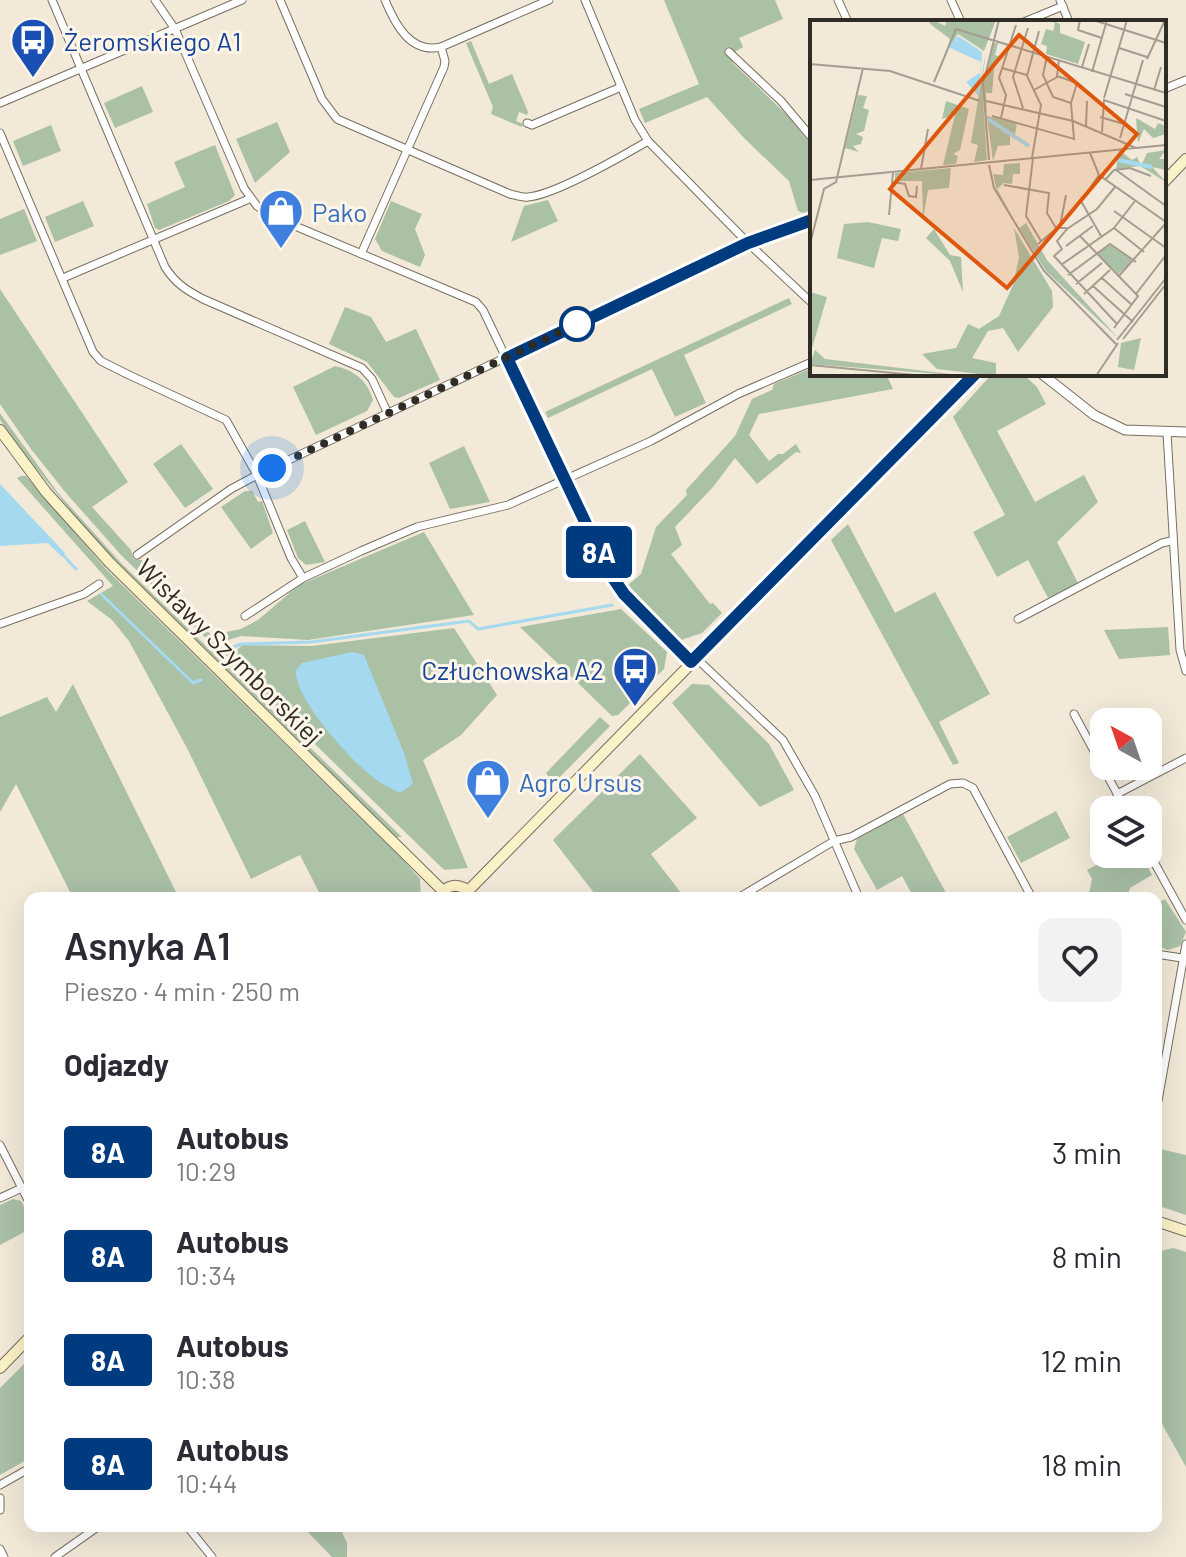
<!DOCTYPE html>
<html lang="pl">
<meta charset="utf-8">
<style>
body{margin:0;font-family:Barlow,sans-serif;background:#f2f2f3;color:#2b2b33;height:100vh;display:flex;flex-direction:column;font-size:30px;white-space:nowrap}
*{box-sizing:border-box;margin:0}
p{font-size:26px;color:#7c7c81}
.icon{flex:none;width:44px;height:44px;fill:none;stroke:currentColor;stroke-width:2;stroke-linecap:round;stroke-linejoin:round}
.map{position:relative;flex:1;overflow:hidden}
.drawer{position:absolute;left:24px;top:892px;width:1138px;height:640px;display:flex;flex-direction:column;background:#fff;border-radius:16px;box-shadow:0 8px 32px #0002}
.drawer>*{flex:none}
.badge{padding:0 16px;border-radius:6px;font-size:28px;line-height:52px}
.needle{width:52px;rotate:320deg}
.controls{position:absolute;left:1090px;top:708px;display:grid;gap:16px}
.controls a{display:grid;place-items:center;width:72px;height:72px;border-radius:16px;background:#fff;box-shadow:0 8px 32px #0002;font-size:40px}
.you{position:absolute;width:40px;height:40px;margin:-20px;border:6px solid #fff;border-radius:50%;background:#1a73e8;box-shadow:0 0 0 12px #1a73e833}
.map>.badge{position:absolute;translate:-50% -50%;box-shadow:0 0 0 4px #fff}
h2{padding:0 40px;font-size:30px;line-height:72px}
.round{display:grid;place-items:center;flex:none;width:84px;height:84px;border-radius:16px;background:#f2f2f3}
.summary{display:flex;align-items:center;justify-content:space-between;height:136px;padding:0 40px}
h1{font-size:38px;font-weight:600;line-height:60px}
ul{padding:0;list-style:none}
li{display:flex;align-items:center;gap:24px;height:104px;padding:0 40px}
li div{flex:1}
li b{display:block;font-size:30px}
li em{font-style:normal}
li .badge{min-width:88px;font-weight:700;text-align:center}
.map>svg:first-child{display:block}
</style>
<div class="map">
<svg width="1186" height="1557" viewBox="0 0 1186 1557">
<rect width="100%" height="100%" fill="#f2e9d8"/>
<g fill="#aac1a6">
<polygon points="664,0 775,0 783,19 739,38 743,47 736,51 733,63 787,115 812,146 812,210 803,213 798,211 789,181 745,139 707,97 645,123 639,109 699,84"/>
<polygon points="471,41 489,84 512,74 528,112 527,115 519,112 516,121 523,124 522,127 491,114 493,107 466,43"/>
<polygon points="142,86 153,112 115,128 104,103"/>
<polygon points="277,122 290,152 255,183 236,139"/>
<polygon points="51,125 61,151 23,166 13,141"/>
<polygon points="215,145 235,195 229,201 159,230 155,228 147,204 185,187 174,162"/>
<polygon points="548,200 558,221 511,242 524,206"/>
<polygon points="83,201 94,226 55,242 45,217"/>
<polygon points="391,201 422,214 415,229 425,255 420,267 382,251 375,239"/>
<polygon points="24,209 37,241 0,255 0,219"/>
<polygon points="0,289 128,482 92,507 131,550 133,559 143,560 211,635 241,629 258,620 299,585 424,532 474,615 308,640 241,636 218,643 231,656 242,645 312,646 454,628 497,695 461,735 423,760 468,868 445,870 441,867 121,555 66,493 31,449 0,404"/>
<polygon points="789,298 792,304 684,355 706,403 675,417 652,369 548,418 545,412"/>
<polygon points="345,307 371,317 386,342 416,329 440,380 399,398 394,397 367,362 329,344"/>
<path d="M335,366C355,371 367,380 373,400L367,411L316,435L293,387Z"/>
<polygon points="812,368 812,374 886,374 893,389 759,414 749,435 769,461 778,454 783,454 796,444 801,453 796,452 757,484 735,458 713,487 675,527 682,545 671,554 710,604 713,603 722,613 702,633 681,640 628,585 641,574 656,527 687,495 686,490 735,436 752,399 772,390 774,384"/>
<polygon points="992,374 1023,374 1037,387 1046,404 997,431 1035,502 1084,475 1098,502 1057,542 1078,583 1048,598 1028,560 997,577 973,532 1005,515 953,417"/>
<polygon points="0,413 58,493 121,563 402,837 396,837 94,539 21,450 0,420"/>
<polygon points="181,444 213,489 185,508 153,464"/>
<polygon points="464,446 490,502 450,509 429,463"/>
<polygon points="21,476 26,476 106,569 405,862 420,879 421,898 322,898 300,855 251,879 188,750 129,641 112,620 87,601 113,586 17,478"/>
<polygon points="245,491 252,491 258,502 262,501 273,533 251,549 221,507"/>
<polygon points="305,521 325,562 306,565 298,558 287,530"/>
<polygon points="848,524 895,613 935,592 990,694 939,722 959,763 953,765 831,540"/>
<polygon points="621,609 667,652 664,669 618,715 612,716 520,627"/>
<polygon points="1168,627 1170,655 1119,659 1104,630"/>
<polygon points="73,684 179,898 73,898 16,784 0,812 0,717 47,697 56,712"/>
<polygon points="692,684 709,685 769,744 794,790 760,807 672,703"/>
<polygon points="600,717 610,726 553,784 546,773"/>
<polygon points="640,754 697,818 651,854 685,898 598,898 553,840"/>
<polygon points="1056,811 1070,838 1021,863 1007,837"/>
<polygon points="903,814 946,893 937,898 914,898 902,876 877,890 854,849 857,839"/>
<polygon points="1117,854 1141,854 1152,875 1130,888 1127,898 1088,898 1092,879 1087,870"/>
<polygon points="1165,899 1186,932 1180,946 1168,950 1156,945 1156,904"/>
<polygon points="1156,1148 1186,1155 1186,1215 1156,1205"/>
<polygon points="13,1199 21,1201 30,1218 30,1229 0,1245 0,1205"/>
<polygon points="1173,1248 1186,1252 1186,1467 1156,1413 1156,1252"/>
<polygon points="30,1358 30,1458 0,1475 0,1388"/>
<polygon points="302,1526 339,1526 347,1543 347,1557 332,1557"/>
</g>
<g fill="#a5d9ef">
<polygon points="0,484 65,553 64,556 62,557 48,543 0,546"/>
<path d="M352,652L364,655L404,753L413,784L400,793C393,789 385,786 378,781C354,765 293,698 296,670L302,663Z"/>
</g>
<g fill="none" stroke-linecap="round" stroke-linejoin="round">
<g stroke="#a5d9ef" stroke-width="3">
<polyline points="64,556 76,569"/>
<polyline points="101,594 193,683 201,680"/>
<polyline points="231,648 241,644 311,642 469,621 478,629 612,605"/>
</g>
<g stroke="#776f60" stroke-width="9">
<g id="minor">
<path d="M52,0L165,267C175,283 186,290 203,299L362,368L372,379L388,414"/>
<polyline points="155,0 175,29 244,188 257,206 276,218 476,302 483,310 609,572 624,594 691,662"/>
<path d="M280,0L322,99L337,119L510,194C515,195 523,198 528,197C554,195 624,155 648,141"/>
<path d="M385,0C395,24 410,54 441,47L549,0"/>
<polyline points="585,0 635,120 648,141 748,243 812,303"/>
<polyline points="838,0 848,22"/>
<polyline points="951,0 961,22"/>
<polyline points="1060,0 1069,22"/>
<polyline points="1024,22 1063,6"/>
<polyline points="729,52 781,101 812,138"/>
<polyline points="1164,89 1186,80"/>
<polyline points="0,103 242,0"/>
<polyline points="527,123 532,125 621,87"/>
<polyline points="0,133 93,352 101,361 129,375 226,420 257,475 291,558 303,578"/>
<polyline points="361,254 444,67 445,61 441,47"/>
<polyline points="63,278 249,199"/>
<polyline points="1167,433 1180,650 1186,671"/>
<polyline points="137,555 231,489 257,475 748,243 812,220"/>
<polyline points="245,616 303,578 361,551 417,527 508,505 651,441 738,394 812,362"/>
<polyline points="1018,619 1162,543 1171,541"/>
<polyline points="0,624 84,594 99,584"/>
<polyline points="696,658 783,740 815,796 859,898"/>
<polyline points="1074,714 1126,810"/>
<polyline points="1117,794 1186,758"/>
<polyline points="1148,851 1186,920"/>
<polyline points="738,898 834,841 851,837 950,784 963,783 973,788 1032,898"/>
<polyline points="1156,954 1182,958"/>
<polyline points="1156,1112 1186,944"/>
<polyline points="0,1145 30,1204"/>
<polyline points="0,1198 22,1188"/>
<polyline points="0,1485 30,1468"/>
<polyline points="0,1498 0,1510"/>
<polyline points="187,1526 212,1557"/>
<polyline points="0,1549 4,1557"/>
<polyline points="55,1557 99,1526"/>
</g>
</g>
<g stroke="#776f60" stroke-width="11">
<polyline id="tertiary" points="1042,374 1094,415 1125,430 1186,432"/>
</g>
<g stroke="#776f60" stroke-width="12">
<g id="secondary">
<polyline points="1164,182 1186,159"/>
<polyline points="0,430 46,492 110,563 443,891"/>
<polyline points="468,891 975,374"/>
<path d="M439,898C444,887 453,883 464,888L472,898"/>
<polyline points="1156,1221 1186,1231"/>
<polyline points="0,1368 30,1337"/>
</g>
</g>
<use href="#minor" stroke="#fff" stroke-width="7"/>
<use href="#tertiary" stroke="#fff" stroke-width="9"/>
<use href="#secondary" stroke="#fcf2c7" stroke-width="10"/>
</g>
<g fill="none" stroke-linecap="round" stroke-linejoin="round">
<g stroke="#fff" stroke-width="18">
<polyline id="line" points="812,220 748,243 507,358 609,572 624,594 691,662 975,374"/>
</g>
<use href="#line" stroke="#003b80" stroke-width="12"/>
<polyline stroke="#2f2b25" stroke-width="8" stroke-dasharray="0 14.4" points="272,468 577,324"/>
</g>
<defs>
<g id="bus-pin" transform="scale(2.3)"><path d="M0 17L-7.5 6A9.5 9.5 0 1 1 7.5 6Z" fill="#1a4fb4" stroke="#fef6e9"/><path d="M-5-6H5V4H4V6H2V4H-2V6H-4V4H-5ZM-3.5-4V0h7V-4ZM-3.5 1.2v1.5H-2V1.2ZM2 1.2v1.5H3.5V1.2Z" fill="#fff"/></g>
<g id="shop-pin" transform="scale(2.3)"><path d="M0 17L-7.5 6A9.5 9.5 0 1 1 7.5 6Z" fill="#3f7fe0" stroke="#fef6e9"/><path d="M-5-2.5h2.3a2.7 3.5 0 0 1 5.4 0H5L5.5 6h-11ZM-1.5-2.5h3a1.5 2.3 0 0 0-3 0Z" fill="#fff"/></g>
</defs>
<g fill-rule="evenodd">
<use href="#bus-pin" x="33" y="40"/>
<use href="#shop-pin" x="281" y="211"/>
<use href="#bus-pin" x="635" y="669"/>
<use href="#shop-pin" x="488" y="781"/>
</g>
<circle fill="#fff" stroke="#003b80" stroke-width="4" cx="577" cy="324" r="16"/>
<g text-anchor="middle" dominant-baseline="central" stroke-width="6" stroke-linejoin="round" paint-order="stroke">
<g font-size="26" fill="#164399" stroke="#fef6e9" text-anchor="start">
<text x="64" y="40">Żeromskiego A1</text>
<text x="604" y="669" text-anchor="end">Człuchowska A2</text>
</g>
<g font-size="26" fill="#366cbe" stroke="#fef6e9" text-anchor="start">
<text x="312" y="211">Pako</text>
<text x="519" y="781">Agro Ursus</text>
</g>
<g font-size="26" fill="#2f2b25" stroke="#fef6e9">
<text transform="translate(230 651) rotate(45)">Wisławy Szymborskiej</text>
</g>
</g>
<g transform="translate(810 20)">
<rect width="356" height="356" fill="#f2e9d8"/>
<path d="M124,0L135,6L137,0H186L174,31L148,14L137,30L140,19L119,3ZM240,0L250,4V13L275,22L268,44L236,34L237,26L231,24L236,9L243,11L245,3ZM183,23H188L185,35L194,38L185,40L182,73H176L177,96L207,103L205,115L200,113V125L188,126L183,141L173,69ZM176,31L172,63L177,140L164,142L168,125L161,123ZM48,75L57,76L53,88L59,90L54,111L46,114L53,117L51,124L43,126L49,132L35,128ZM136,81L159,89L150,130L143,134L148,136L146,144L133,145L145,95L132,99ZM326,98L345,109L348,103L355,106L356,114L343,118L334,109L328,123ZM309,130L322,140L327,137L331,146L337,133L356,130L349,139H356V150L342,147L356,162L330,146L306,149ZM210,143V154H203L202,164L194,163L187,169L209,208L216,203L237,240L309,319L236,251L187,172L183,154L193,155L194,144ZM141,148L139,168L118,170L113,200L112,161H85V153ZM58,202L91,209L88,221L72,218L64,248L27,238L34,204ZM204,208L242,271L243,287L208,332L193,308L178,311L162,338L186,343V356L127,349L112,334L146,328L158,304L169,309L189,296L203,265L209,237ZM124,209L140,235L151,237L153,272L140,241L116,218ZM300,225L323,241L308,254L287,234ZM0,272L17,277L2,328H0ZM331,318L324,350L308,347L311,323ZM5,330L15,339L157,356L0,344Z" fill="#aac1a6"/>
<path d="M148,16L172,32L169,76L156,62L170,53L171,42L138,27Z" fill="#a5d9ef"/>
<path fill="none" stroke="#a5d9ef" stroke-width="4" d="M178,99L219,126M308,140L342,147"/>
<path fill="none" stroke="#a49d90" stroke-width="2" d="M270,0L268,10L292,18M283,0L356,23M309,28L337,37M237,36L233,55L243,77L261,83M337,39L355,0M0,44L80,51L170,81M272,47L279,24M192,48L217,55M282,52L297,0M124,62L146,9L356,73M224,70L249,56M344,70L351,47M315,74L356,87M294,78L317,0M176,81L263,101L326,128M213,88L203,57L218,8M182,96L264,119L261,83L267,63L247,56L249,40M290,97L314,104M191,98L196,75L189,58L206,5M276,106L277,81M292,112L294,80L356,101M310,118L333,40M280,133L289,155L356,202M222,138L231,85L217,56L229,11M223,138L216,196L231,221M179,140L173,64L189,0M179,145L184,168L234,251L306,324M111,149L118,109M306,150L356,186M289,155L271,181L291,216M0,160L356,125M295,160L304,150L320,148L341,156M83,162L95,164L99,176L106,177L107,166M194,165L239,173L237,193L246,208M305,167L287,189L257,209L247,221L252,229L244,236L307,304M304,191L356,228M79,195L83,153M250,206L256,175M304,208L334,232M270,216L328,276L304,308M0,224L14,169L26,162L53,48M228,224L247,208H257M256,226L283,206M251,245L304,208L325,181M258,255L300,224L326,242M308,257L356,203M292,258L322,285M266,264L292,243M283,266L323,302M274,274L300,250M326,274L356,235M313,319L356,264M307,320L356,258M0,345L115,356M286,356L308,323"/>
<path fill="#df570d" fill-opacity="0.15" stroke="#df570d" stroke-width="4" d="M209,15L327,114L197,268L80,169Z"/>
<rect width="356" height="356" fill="none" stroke="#2f2b25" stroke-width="4"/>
</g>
</svg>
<div class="controls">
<a><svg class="needle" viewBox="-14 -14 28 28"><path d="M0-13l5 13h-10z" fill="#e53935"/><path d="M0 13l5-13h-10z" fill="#7c7c81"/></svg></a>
<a><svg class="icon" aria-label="layers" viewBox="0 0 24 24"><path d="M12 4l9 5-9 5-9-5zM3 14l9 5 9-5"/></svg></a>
</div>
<div class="you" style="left:272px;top:468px"></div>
<b class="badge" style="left:599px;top:552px;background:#003b80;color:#fff">8A</b>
<section class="drawer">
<div class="summary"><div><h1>Asnyka A1</h1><p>Pieszo · 4 min · 250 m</p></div><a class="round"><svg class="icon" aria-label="heart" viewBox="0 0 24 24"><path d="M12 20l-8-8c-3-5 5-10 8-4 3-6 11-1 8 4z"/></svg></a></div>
<h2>Odjazdy</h2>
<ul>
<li><span class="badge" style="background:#003b80;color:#fff">8A</span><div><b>Autobus</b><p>10:29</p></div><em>3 min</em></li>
<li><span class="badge" style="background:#003b80;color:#fff">8A</span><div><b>Autobus</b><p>10:34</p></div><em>8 min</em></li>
<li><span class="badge" style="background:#003b80;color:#fff">8A</span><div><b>Autobus</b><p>10:38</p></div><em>12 min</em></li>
<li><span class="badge" style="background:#003b80;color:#fff">8A</span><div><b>Autobus</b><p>10:44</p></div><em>18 min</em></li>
</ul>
</section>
</div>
